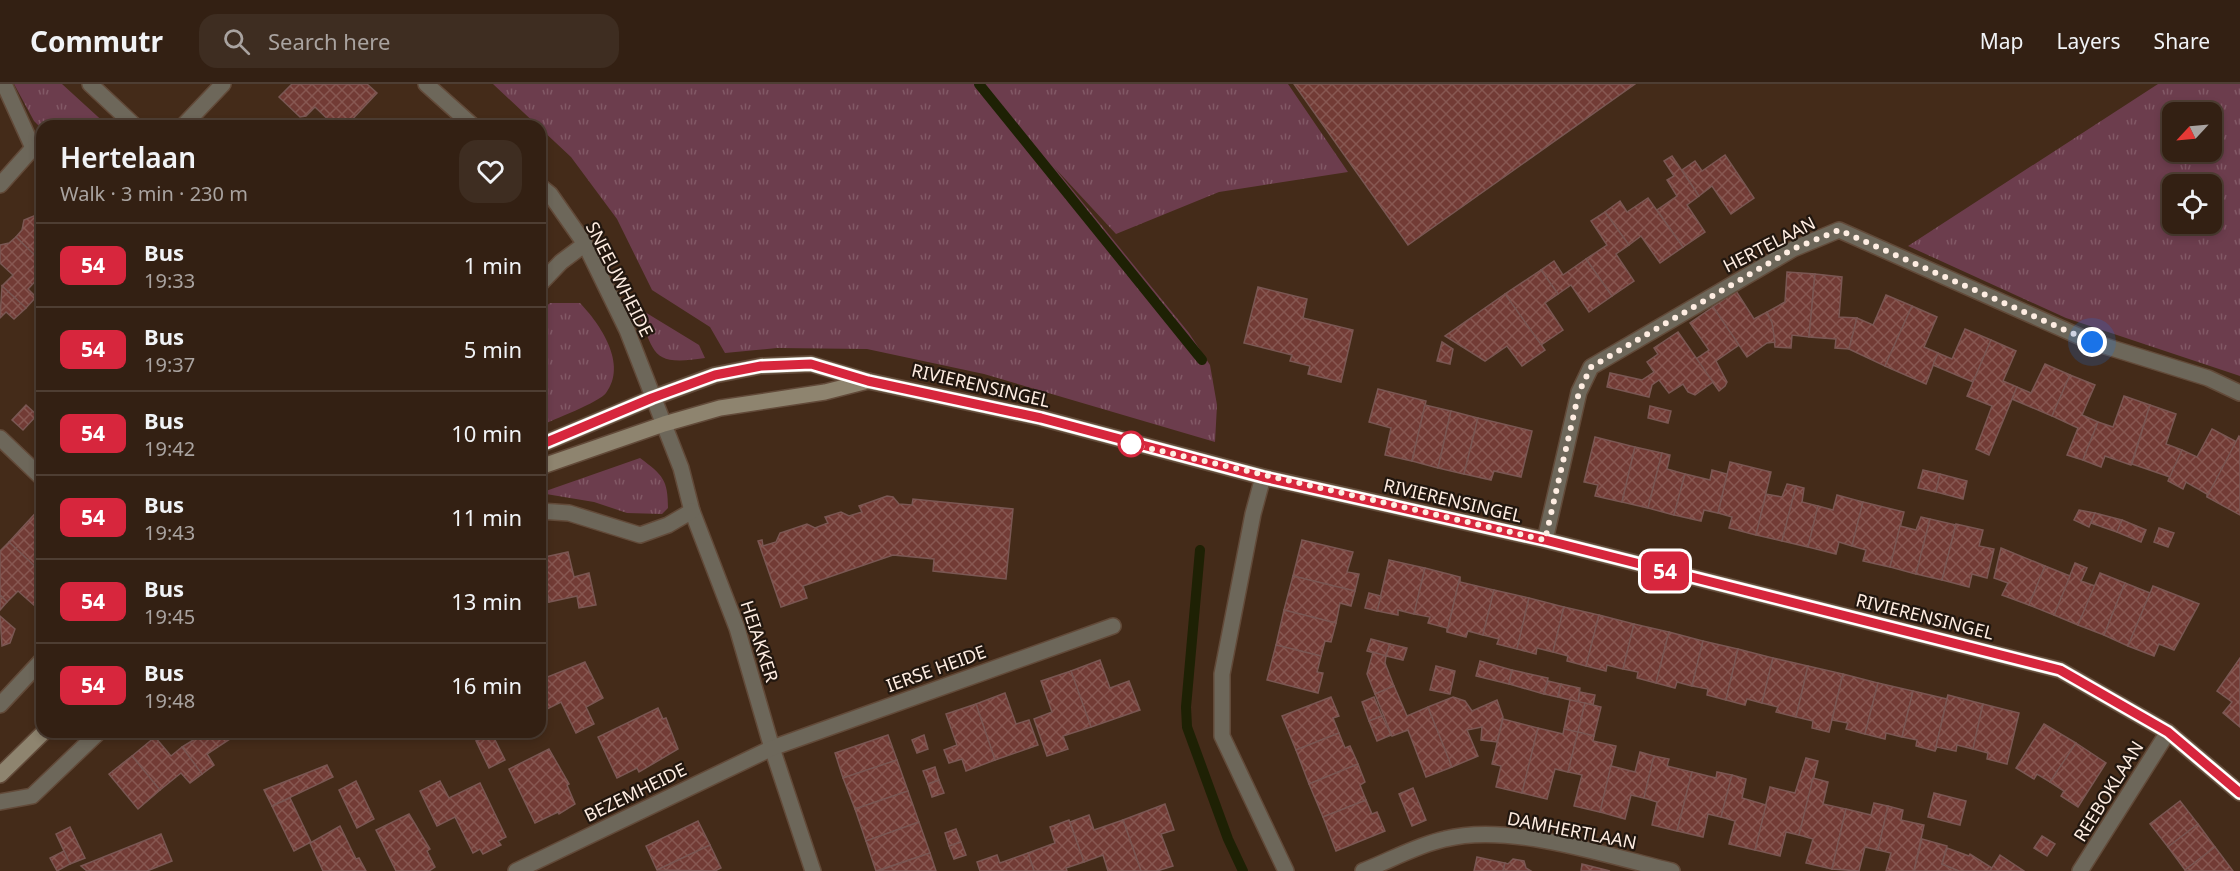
<!DOCTYPE html>
<meta charset="utf-8">
<style>
body{margin:0;font-family:"Noto Sans",sans-serif;background:#3e2d21;color:#f1f3f6;height:100vh;display:flex;flex-direction:column;font-size:22px;white-space:nowrap}
*{box-sizing:border-box;margin:0}
p{font-size:20px;color:#a9a3a0}
.icon{flex:none;width:33px;height:33px;fill:none;stroke:currentColor;stroke-width:2;stroke-linecap:round;stroke-linejoin:round}
.map{position:relative;flex:1;overflow:hidden}
.panel{position:absolute;left:36px;top:36px;width:510px;height:618px;display:flex;flex-direction:column;background:#332013;border-radius:18px;box-shadow:0 3px 9px #0003,0 0 0 2px #4e3e33}
.panel>*{flex:none}
.badge{padding:0 12px;border-radius:9px;font-size:21px;line-height:39px}
.needle{width:39px;rotate:244deg}
.tools{position:absolute;left:2162px;top:18px;display:grid;gap:12px}
.tools a{display:grid;place-items:center;width:60px;height:60px;border-radius:12px;background:#332013;box-shadow:0 3px 9px #0003,0 0 0 2px #4e3e33;font-size:30px}
.you{position:absolute;width:30px;height:30px;margin:-15px;border:4px solid #fff;border-radius:50%;background:#1a73e8;box-shadow:0 0 0 9px #1a73e833}
.map>.badge{position:absolute;translate:-50% -50%;box-shadow:0 0 0 3px #fff}
.round{display:grid;place-items:center;flex:none;width:63px;height:63px;border-radius:18px;background:#3e2d21}
.head{display:flex;align-items:center;justify-content:space-between;height:102px;padding:0 24px}
h1{font-size:28px;font-weight:600;line-height:45px}
ul{padding:0;list-style:none}
li{display:flex;align-items:center;gap:18px;height:84px;padding:0 24px;border-top:2px solid #4e3e33}
li div{flex:1}
li b{display:block;font-size:22px}
li em{font-style:normal}
li .badge{min-width:66px;font-weight:700;text-align:center}
header{display:flex;align-items:center;gap:36px;box-sizing:border-box;height:84px;padding:0 30px;background:#332013;border-bottom:2px solid #4e3e33}
header strong{font-size:28px}
nav{display:flex;gap:33px;margin-inline-start:auto;font-size:21px}
.search{width:420px;height:54px;background:#3e2d21;display:flex;align-items:center;gap:15px;box-sizing:border-box;padding:0 21px;border-radius:18px;color:#a9a3a0;font-size:22px}
.map>svg:first-child{display:block}
</style>
<header>
<strong>Commutr</strong>
<div class="search"><svg class="icon" aria-label="search" viewBox="0 0 24 24"><circle cx="10" cy="10" r="6"/><path d="M15 15l6 6"/></svg>Search here</div>
<nav><a>Map</a><a>Layers</a><a>Share</a></nav>
</header>
<div class="map">
<svg width="2240" height="787" viewBox="0 0 2240 787">
<defs>
<pattern id="grass-tufts" width="24" height="20" patternUnits="userSpaceOnUse" patternTransform="scale(1.5)"><rect width="24" height="20" fill="#6c3d4d"/><path d="M3 7l-1-3M5 7V3M7 7l1-3M15 17l-1-3M17 17v-4M19 17l1-3" fill="none" stroke="#825966"/></pattern>
<pattern id="building-cross-hatch" width="8" height="8" patternUnits="userSpaceOnUse" patternTransform="scale(1.5)"><rect width="8" height="8" fill="#723b35"/><path d="M0 0l8 8M0 8l8-8" fill="none" stroke="#875852"/></pattern>
</defs>
<rect width="100%" height="100%" fill="#442b19"/>
<g fill="url(#grass-tufts)" fill-rule="evenodd">
<polygon points="14,0 62,0 108,42 42,42 42,45 34,37"/>
<polygon points="493,0 1288,0 1348,88 1219,108 1116,150 1054,83 1189,249 1210,281 1217,321 1215,358 984,290 867,265 777,264 725,269 710,243 652,206 617,135 571,73"/>
<path d="M2158,0H2240V292L2066,234L1908,162ZM2172,28H2211V68H2172ZM2172,100H2211V140H2172Z"/>
<path d="M550,219H580C600,240 628,280 606,309C600,318 552,336 540,342V228Z"/>
<path d="M635,222L699,261L705,274C648,283 656,268 635,222Z"/>
<path d="M640,374C663,391 668,396 668,424L662,430L627,429L594,418L540,409Z"/>
</g>
<g fill="none" stroke-linecap="round" stroke-linejoin="round">
<g stroke="#1e2104" stroke-width="10">
<polyline points="979,0 1202,276"/>
<polyline points="1200,466 1186,623 1187,643 1228,755 1243,787"/>
</g>
</g>
<g fill="url(#building-cross-hatch)" stroke="#7a5753" stroke-width="1.5">
<polygon points="292,0 367,0 377,9 346,42 335,42 315,23 306,32 300,33 279,13"/>
<polygon points="1294,0 1635,0 1408,161"/>
<polygon points="1725,71 1754,114 1731,130 1712,102 1699,112 1682,86 1695,77 1702,87"/>
<polygon points="1672,72 1699,112 1687,121 1705,148 1683,163 1657,126 1677,112 1667,96 1674,92 1664,77"/>
<polygon points="1648,114 1683,163 1660,179 1641,152 1629,161 1605,128 1620,117 1627,128"/>
<polygon points="1605,128 1629,161 1616,170 1634,197 1612,212 1586,175 1607,161 1591,137"/>
<polygon points="36,131 42,136 42,178 16,153 22,146 24,136"/>
<polygon points="16,153 42,178 42,190 28,205 36,213 26,224 2,202 13,191 0,179 0,161 9,159"/>
<polygon points="1586,175 1612,212 1589,228 1571,201 1558,210 1541,186 1554,177 1563,191"/>
<polygon points="1541,186 1558,210 1545,219 1563,246 1541,261 1505,210"/>
<polygon points="1787,188 1815,190 1809,253 1792,251 1791,264 1775,263 1772,239 1767,228 1785,218"/>
<polygon points="1815,190 1842,193 1839,233 1857,234 1849,265 1835,264 1836,255 1809,253"/>
<polygon points="2,202 26,224 14,235 6,228 0,234"/>
<polygon points="1258,203 1307,215 1303,234 1353,246 1341,298 1308,290 1310,282 1290,277 1292,271 1244,259"/>
<polygon points="1736,207 1754,235 1767,228 1772,239 1775,258 1767,259 1747,273 1713,223"/>
<polygon points="1505,210 1545,266 1522,282 1507,262 1485,277 1445,252"/>
<polygon points="1886,211 1912,222 1885,282 1849,265 1857,234 1873,241"/>
<polygon points="1912,222 1937,233 1924,263 1938,269 1926,300 1885,282"/>
<polygon points="1713,223 1739,261 1716,277 1727,298 1725,302 1719,307 1696,275 1709,266 1690,239"/>
<polygon points="1965,245 1991,256 1973,298 1933,281 1938,269 1952,275"/>
<polygon points="1678,248 1713,298 1695,311 1688,308 1683,300 1669,309 1659,296 1652,301 1649,313 1607,303 1610,289 1642,296 1654,288 1647,278 1658,270 1654,264"/>
<polygon points="1991,256 2016,267 2003,297 2017,303 1989,371 1976,365 1992,322 1967,312"/>
<polygon points="1442,258 1453,265 1450,280 1437,277"/>
<polygon points="2045,280 2070,291 2052,332 2012,315 2017,303 2031,309"/>
<polygon points="2070,291 2095,301 2082,331 2098,338 2083,376 2067,371 2078,344 2052,332"/>
<polygon points="1378,305 1426,317 1412,377 1385,371 1391,344 1369,338"/>
<polygon points="2124,312 2150,321 2131,381 2105,372 2101,383 2083,376 2098,338 2113,343"/>
<polygon points="26,321 37,331 23,346 12,336"/>
<polygon points="1425,321 1451,327 1438,384 1412,377"/>
<polygon points="2150,321 2176,330 2166,360 2182,366 2170,393 2132,380"/>
<polygon points="1650,322 1671,327 1668,339 1648,334"/>
<polygon points="1451,327 1478,334 1464,390 1438,384"/>
<polygon points="1478,334 1532,347 1521,393 1494,387 1491,396 1464,390"/>
<polygon points="2212,345 2237,358 2207,413 2207,410 2186,398 2183,405 2168,397 2182,366 2197,373"/>
<polygon points="2239,352 2240,353 2240,431 2207,413"/>
<polygon points="1595,353 1635,363 1622,418 1595,412 1598,401 1584,398"/>
<polygon points="1635,363 1662,369 1648,424 1622,418"/>
<polygon points="1662,369 1670,371 1667,385 1685,390 1674,431 1648,424"/>
<polygon points="1730,378 1771,388 1756,451 1729,444 1732,433 1718,429"/>
<polygon points="1712,386 1727,390 1718,429 1704,426 1701,437 1674,431 1685,390 1710,396"/>
<polygon points="1923,386 1940,390 1936,408 1918,404"/>
<polygon points="1940,390 1967,397 1963,415 1936,408"/>
<polygon points="1787,400 1796,402 1782,457 1756,451 1766,410 1782,413"/>
<polygon points="1796,402 1804,404 1802,418 1818,422 1808,463 1782,457"/>
<polygon points="1837,411 1863,418 1852,462 1839,458 1836,470 1808,463 1818,422 1833,426"/>
<polygon points="887,412 893,413 899,420 912,421 913,415 1013,425 1006,495 933,487 934,475 893,471 803,502 807,514 781,523 758,457 762,456 763,462 776,458 780,449 807,440 815,444 828,439 825,433 841,428 849,432 862,428 859,422"/>
<polygon points="1863,418 1904,428 1890,483 1863,477 1866,466 1852,462"/>
<polygon points="42,422 42,489 9,458"/>
<polygon points="2079,426 2095,429 2089,443 2074,436"/>
<polygon points="2095,429 2122,436 2117,448 2091,439"/>
<polygon points="1921,433 1930,435 1916,490 1890,483 1900,442 1916,446"/>
<polygon points="1930,435 1956,441 1942,496 1916,490"/>
<polygon points="2122,436 2146,446 2141,458 2117,448"/>
<polygon points="1956,440 1983,446 1979,462 1994,465 1987,494 1972,490 1969,503 1942,496"/>
<polygon points="2159,444 2174,449 2168,463 2154,458"/>
<polygon points="1302,456 1353,468 1347,488 1359,490 1355,507 1293,492"/>
<polygon points="9,458 42,489 42,521 36,523 18,507 7,518 0,511 0,467"/>
<polygon points="2001,464 2045,482 2029,521 2002,511 2008,499 1994,494"/>
<polygon points="568,468 574,493 589,489 596,521 579,524 577,512 549,518 540,474"/>
<polygon points="540,476 549,518 540,520"/>
<polygon points="1389,476 1425,484 1414,530 1398,526 1398,531 1377,527"/>
<polygon points="2075,479 2087,484 2081,497 2095,502 2078,541 2054,531"/>
<polygon points="2045,482 2070,492 2054,531 2029,521"/>
<polygon points="1425,484 1460,493 1447,548 1447,544 1428,539 1430,533 1414,530"/>
<polygon points="2100,489 2125,499 2104,551 2078,541"/>
<polygon points="1293,492 1355,507 1351,522 1340,519 1336,539 1284,526"/>
<polygon points="1460,493 1460,498 1494,506 1483,551 1468,547 1466,553 1447,548"/>
<polygon points="2125,499 2150,509 2128,562 2104,551"/>
<polygon points="2153,502 2199,520 2174,566 2159,560 2154,572 2128,562"/>
<polygon points="1494,506 1529,514 1517,565 1497,560 1499,555 1483,551"/>
<polygon points="1369,509 1381,512 1377,527 1365,524"/>
<polygon points="0,511 7,518 0,526"/>
<polygon points="1529,514 1564,523 1553,568 1537,564 1536,570 1517,565"/>
<polygon points="1564,523 1599,531 1586,582 1567,577 1568,572 1553,568"/>
<polygon points="1284,526 1336,539 1331,558 1325,557 1321,572 1276,561"/>
<polygon points="1599,531 1634,540 1623,585 1607,581 1606,587 1586,582"/>
<polygon points="0,532 15,545 10,559 2,562"/>
<polygon points="1634,540 1669,548 1656,599 1637,594 1638,588 1623,585"/>
<polygon points="1669,548 1703,557 1692,602 1677,598 1675,604 1656,599"/>
<polygon points="1371,555 1390,560 1386,572 1367,567"/>
<polygon points="1703,557 1738,565 1726,616 1707,611 1708,605 1692,602"/>
<polygon points="1390,560 1407,564 1403,576 1386,572"/>
<polygon points="1276,561 1321,572 1317,588 1323,589 1318,609 1267,596"/>
<polygon points="1738,565 1773,574 1762,619 1747,615 1745,621 1726,616"/>
<polygon points="1373,568 1386,572 1385,579 1394,602 1375,610 1367,590"/>
<polygon points="1773,574 1808,582 1796,633 1776,628 1778,623 1762,619"/>
<polygon points="2240,574 2240,643 2223,629 2232,618 2217,607"/>
<polygon points="1100,576 1110,604 1129,597 1140,626 1091,643 1071,587"/>
<polygon points="1480,577 1512,586 1509,600 1476,592"/>
<polygon points="585,578 603,614 586,623 594,640 576,649 561,618 547,625 540,612 540,596"/>
<polygon points="1436,582 1455,587 1450,610 1430,606"/>
<polygon points="1808,582 1843,590 1829,648 1812,644 1813,637 1796,633"/>
<polygon points="1512,586 1548,594 1544,610 1509,600"/>
<polygon points="1071,587 1091,643 1063,652 1068,665 1047,672 1034,635 1052,628 1041,597"/>
<polygon points="1843,590 1878,599 1865,650 1846,645 1848,639 1832,636"/>
<polygon points="1548,597 1561,600 1558,613 1544,610"/>
<polygon points="1878,599 1913,607 1902,653 1886,649 1885,655 1865,650"/>
<polygon points="1561,600 1580,604 1578,618 1558,613"/>
<polygon points="1394,602 1407,632 1428,623 1452,683 1426,693 1408,646 1392,652 1375,610"/>
<polygon points="1913,607 1947,615 1948,611 1935,667 1916,662 1917,656 1902,653"/>
<polygon points="1580,608 1595,611 1593,621 1578,618"/>
<polygon points="1005,609 1016,640 1029,636 1038,661 995,676 976,620"/>
<polygon points="1948,611 1983,620 1973,665 1957,661 1956,667 1937,663 1935,667"/>
<polygon points="1331,613 1339,632 1333,634 1339,649 1296,666 1282,632"/>
<polygon points="1374,613 1382,632 1369,637 1362,618"/>
<polygon points="1453,613 1465,617 1472,627 1497,616 1503,633 1497,658 1481,656 1482,643 1467,646 1478,672 1452,683 1428,623"/>
<polygon points="1570,616 1585,619 1578,648 1564,645"/>
<polygon points="1585,619 1601,623 1594,652 1578,648"/>
<polygon points="976,620 995,676 966,687 962,675 949,679 944,666 957,661 946,630"/>
<polygon points="1983,620 2019,629 2007,680 1987,675 1988,669 1973,665"/>
<polygon points="658,624 663,635 666,634 678,665 639,688 637,684 617,694 598,653"/>
<polygon points="1382,632 1391,651 1377,657 1369,637"/>
<polygon points="1503,635 1538,644 1522,709 1496,703 1501,682 1492,680"/>
<polygon points="2044,640 2076,659 2050,698 2037,690 2034,695 2016,684"/>
<polygon points="1538,644 1563,650 1564,645 1578,648 1568,688 1555,685 1547,715 1522,709"/>
<polygon points="190,648 226,648 230,655 207,670 214,681 202,690 182,663 195,655"/>
<polygon points="226,648 240,648 230,655"/>
<polygon points="1578,648 1594,652 1593,657 1616,662 1600,728 1574,722 1582,691 1568,688"/>
<polygon points="1339,649 1345,664 1350,662 1358,680 1309,700 1296,666"/>
<polygon points="492,650 505,676 489,684 476,657"/>
<polygon points="888,651 897,676 843,694 835,669"/>
<polygon points="924,651 928,665 917,669 912,656"/>
<polygon points="155,653 171,672 182,663 202,690 190,699 181,689 160,706 132,672"/>
<polygon points="2076,659 2106,679 2078,723 2061,712 2064,707 2050,698"/>
<polygon points="549,665 569,700 567,701 575,720 559,730 558,728 535,739 509,685"/>
<polygon points="1640,668 1654,672 1644,714 1631,711 1625,735 1600,728 1611,682 1635,688"/>
<polygon points="132,672 160,706 138,725 109,690"/>
<polygon points="1654,672 1669,675 1667,682 1692,688 1677,747 1652,741 1657,718 1644,714"/>
<polygon points="1806,674 1818,677 1799,751 1786,748 1780,772 1755,766 1770,703 1795,709"/>
<polygon points="897,676 908,707 855,725 843,694"/>
<polygon points="1358,680 1365,698 1360,701 1366,716 1323,733 1309,700"/>
<polygon points="327,681 333,693 272,722 264,706"/>
<polygon points="935,683 939,696 928,700 923,687"/>
<polygon points="1692,688 1716,694 1717,688 1732,691 1721,733 1708,730 1703,753 1677,747"/>
<polygon points="1732,691 1746,695 1742,714 1766,721 1755,766 1729,760 1735,737 1721,733"/>
<polygon points="1813,694 1828,698 1823,720 1846,725 1832,785 1806,779 1813,755 1799,751"/>
<polygon points="939,696 944,709 932,713 928,700"/>
<polygon points="356,697 374,735 357,744 339,706"/>
<polygon points="440,697 449,714 480,699 506,753 498,757 501,761 483,770 480,765 473,769 455,733 437,742 420,707"/>
<polygon points="1413,704 1426,736 1412,742 1399,710"/>
<polygon points="908,707 919,738 866,757 855,725"/>
<polygon points="1934,709 1966,717 1960,741 1928,733"/>
<polygon points="290,714 311,758 294,767 272,722"/>
<polygon points="1366,716 1372,730 1377,728 1385,747 1336,767 1323,733"/>
<polygon points="2180,717 2198,740 2168,763 2150,740"/>
<polygon points="1874,719 1888,722 1878,766 1865,763 1859,787 1832,785 1846,725 1871,731"/>
<polygon points="1165,720 1174,746 1161,750 1173,782 1157,787 1141,787 1123,736"/>
<polygon points="1888,722 1903,726 1901,736 1924,741 1914,787 1886,787 1891,769 1878,766"/>
<polygon points="409,730 430,765 427,767 435,783 429,787 396,787 376,746"/>
<polygon points="1089,731 1094,746 1123,736 1141,787 1108,787 1103,771 1084,778 1070,738"/>
<polygon points="1069,736 1084,778 1066,784 1067,787 1034,787 1028,769 1055,759 1050,743"/>
<polygon points="698,737 710,761 657,786 646,762"/>
<polygon points="919,738 930,769 876,787 866,757"/>
<polygon points="2198,740 2215,763 2185,786 2168,763"/>
<polygon points="340,742 356,775 359,774 366,787 323,787 310,759"/>
<polygon points="70,743 85,774 70,780 56,750"/>
<polygon points="956,745 961,758 949,762 945,749"/>
<polygon points="161,750 172,777 147,787 87,787 81,782"/>
<polygon points="2042,752 2055,760 2047,772 2034,764"/>
<polygon points="1922,755 1947,762 1942,780 1959,787 1914,787"/>
<polygon points="961,758 966,771 954,775 949,762"/>
<polygon points="710,761 721,784 715,787 657,786"/>
<polygon points="2215,763 2233,787 2186,787 2185,786"/>
<polygon points="1947,764 1969,772 1970,770 1992,784 1990,787 1959,787 1942,780"/>
<polygon points="64,767 70,780 57,787 50,774"/>
<polygon points="930,769 936,787 878,787"/>
<polygon points="1028,769 1034,787 980,787 977,778 997,771 1000,779"/>
<polygon points="2000,771 2024,787 1990,787"/>
<polygon points="1477,773 1505,779 1503,787 1474,787"/>
<polygon points="1513,775 1524,777 1526,784 1531,787 1503,787 1505,779 1508,780"/>
<polygon points="1582,780 1610,787 1581,787"/>
</g>
<g fill="none" stroke-linecap="round" stroke-linejoin="round">
<g stroke="#624a39" stroke-width="18">
<g id="street">
<polyline points="4,0 33,64"/>
<polyline points="90,0 135,42"/>
<polyline points="426,0 473,42"/>
<polyline points="183,42 223,0"/>
<polyline points="0,101 33,64 42,71"/>
<polyline points="540,102 550,110 585,160 627,246 681,384 692,427 737,544 772,664 813,787"/>
<polyline points="540,200 561,178 585,160"/>
<polyline points="0,354 42,394"/>
<polyline points="1263,393 1253,430 1222,590 1222,652 1286,787"/>
<polyline points="540,427 569,429 640,451 668,441 692,427"/>
<polyline points="1545,456 1579,308 1591,283 1793,165 1839,146 2092,258 2208,294 2240,309"/>
<polyline points="0,621 42,576"/>
<polyline points="0,718 32,712 99,648"/>
<polyline points="516,787 772,664 1113,542"/>
<path d="M1363,787C1389,777 1417,761 1445,755C1510,738 1607,772 1672,787"/>
<polyline points="2080,787 2168,648"/>
</g>
</g>
<g stroke="#624a39" stroke-width="18">
<g id="secondary">
<polyline points="540,361 652,314 715,291 761,282 811,280 868,297 1041,334 1263,393 1545,456 2060,586 2168,648 2240,709"/>
<polyline points="540,383 664,340 720,324 825,308 868,297"/>
<polyline points="0,691 44,648"/>
</g>
</g>
<use href="#street" stroke="#6d675a" stroke-width="15"/>
<use href="#secondary" stroke="#8e846f" stroke-width="15"/>
</g>
<g fill="none" stroke-linecap="round" stroke-linejoin="round">
<g stroke="#fff" stroke-width="14">
<polyline id="line" points="540,361 652,314 715,291 761,282 811,280 868,297 1041,334 1263,393 1545,456 2060,586 2168,648 2240,709"/>
</g>
<use href="#line" stroke="#d7263d" stroke-width="9"/>
<polyline stroke="#feede2" stroke-width="6" stroke-dasharray="0 10.8" points="1131,360 1545,456 1579,308 1591,283 1793,165 1839,146 2092,258"/>
</g>
<circle fill="#fff" stroke="#d7263d" stroke-width="3" cx="1131" cy="360" r="12"/>
<g text-anchor="middle" dominant-baseline="central" stroke-width="4.5" stroke-linejoin="round" paint-order="stroke">
<g font-size="18" fill="#feede2" stroke="#22170f">
<text transform="translate(1769 160) rotate(-27)">HERTELAAN</text>
<text transform="translate(620 195) rotate(63)">SNEEUWHEIDE</text>
<text transform="translate(981 301) rotate(13)">RIVIERENSINGEL</text>
<text transform="translate(1453 416) rotate(13)">RIVIERENSINGEL</text>
<text transform="translate(1925 532) rotate(14)">RIVIERENSINGEL</text>
<text transform="translate(760 557) rotate(72)">HEIAKKER</text>
<text transform="translate(936 584) rotate(-20)">IERSE HEIDE</text>
<text transform="translate(2108 707) rotate(-58)">REEBOKLAAN</text>
<text transform="translate(635 708) rotate(-26)">BEZEMHEIDE</text>
<text transform="translate(1572 746) rotate(11)">DAMHERTLAAN</text>
</g>
</g>
</svg>
<div class="tools">
<a><svg class="needle" viewBox="-14 -14 28 28"><path d="M0-13l5 13h-10z" fill="#e53935"/><path d="M0 13l5-13h-10z" fill="#a9a3a0"/></svg></a>
<a><svg class="icon" aria-label="locate" viewBox="0 0 24 24"><circle cx="12" cy="12" r="6"/><path d="M12 2v4M12 18v4M2 12h4M18 12h4"/></svg></a>
</div>
<div class="you" style="left:2092px;top:258px"></div>
<b class="badge" style="left:1665px;top:487px;background:#d7263d;color:#fff">54</b>
<section class="panel">
<div class="head"><div><h1>Hertelaan</h1><p>Walk · 3 min · 230 m</p></div><a class="round"><svg class="icon" aria-label="heart" viewBox="0 0 24 24"><path d="M12 20l-8-8c-3-5 5-10 8-4 3-6 11-1 8 4z"/></svg></a></div>
<ul>
<li><span class="badge" style="background:#d7263d;color:#fff">54</span><div><b>Bus</b><p>19:33</p></div><em>1 min</em></li>
<li><span class="badge" style="background:#d7263d;color:#fff">54</span><div><b>Bus</b><p>19:37</p></div><em>5 min</em></li>
<li><span class="badge" style="background:#d7263d;color:#fff">54</span><div><b>Bus</b><p>19:42</p></div><em>10 min</em></li>
<li><span class="badge" style="background:#d7263d;color:#fff">54</span><div><b>Bus</b><p>19:43</p></div><em>11 min</em></li>
<li><span class="badge" style="background:#d7263d;color:#fff">54</span><div><b>Bus</b><p>19:45</p></div><em>13 min</em></li>
<li><span class="badge" style="background:#d7263d;color:#fff">54</span><div><b>Bus</b><p>19:48</p></div><em>16 min</em></li>
</ul>
</section>
</div>
